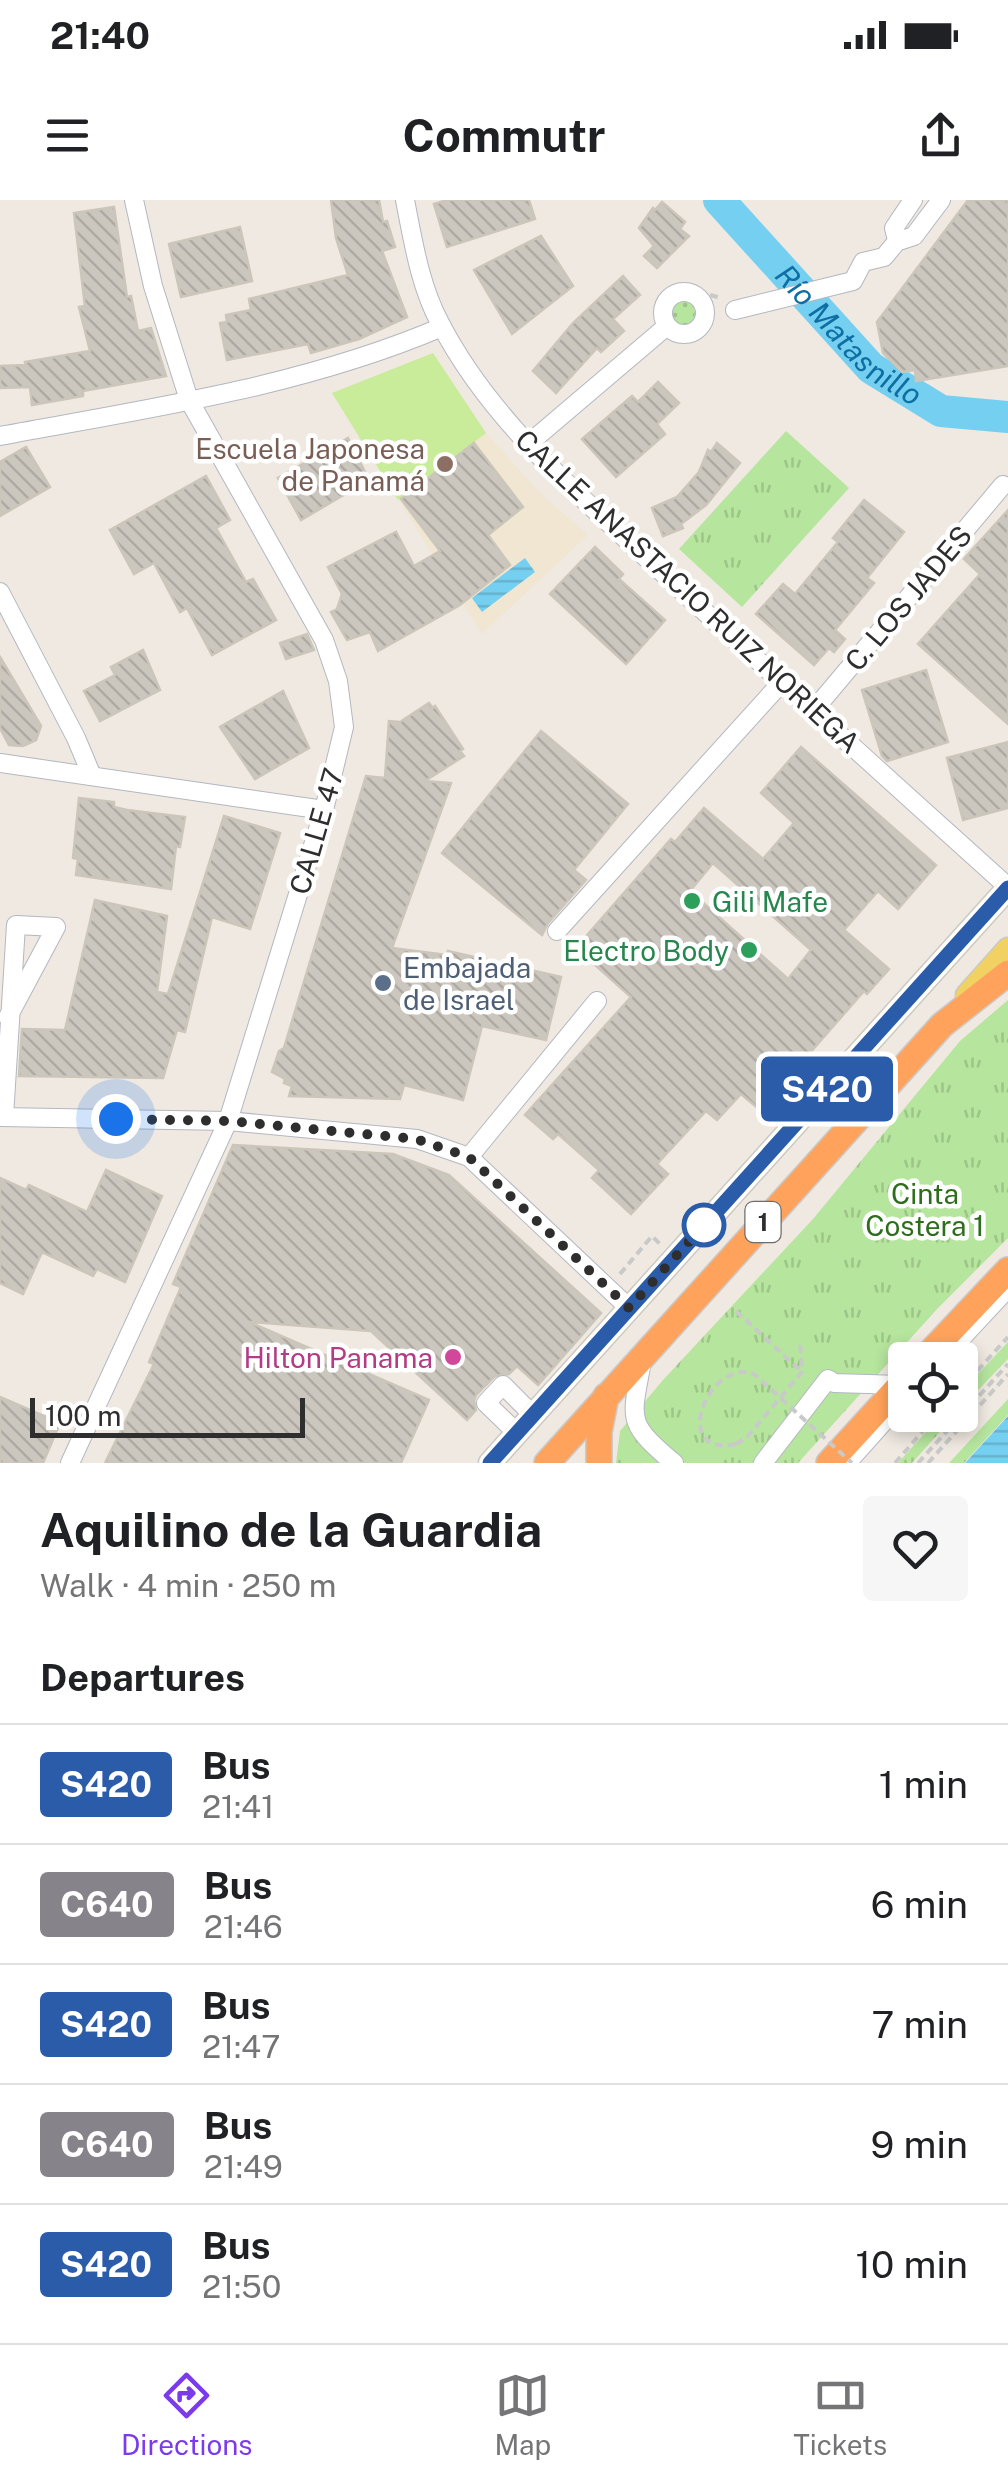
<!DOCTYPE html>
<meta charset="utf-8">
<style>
body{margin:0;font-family:"Public Sans",sans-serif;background:#f6f6f6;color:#202124;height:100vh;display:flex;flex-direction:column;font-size:38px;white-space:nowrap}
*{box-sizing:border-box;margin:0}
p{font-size:32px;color:#757577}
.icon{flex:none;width:55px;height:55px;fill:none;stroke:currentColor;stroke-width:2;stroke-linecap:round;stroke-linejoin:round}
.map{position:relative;height:1263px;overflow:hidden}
.details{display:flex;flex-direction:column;background:#fff;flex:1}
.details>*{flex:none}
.badge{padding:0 20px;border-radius:8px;font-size:35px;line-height:65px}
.tools{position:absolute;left:888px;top:1142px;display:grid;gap:20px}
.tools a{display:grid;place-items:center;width:90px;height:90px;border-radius:10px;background:#fff;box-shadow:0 5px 15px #0003;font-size:50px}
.scale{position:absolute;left:30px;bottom:25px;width:275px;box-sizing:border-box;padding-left:10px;border:5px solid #2e2e2e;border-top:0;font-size:28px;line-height:35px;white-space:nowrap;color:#2e2e2e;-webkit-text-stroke:8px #fff;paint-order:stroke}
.you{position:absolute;width:50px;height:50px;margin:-25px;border:8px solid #fff;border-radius:50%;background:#1a73e8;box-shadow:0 0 0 15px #1a73e833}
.map>.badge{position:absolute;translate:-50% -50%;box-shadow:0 0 0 5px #fff}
h2{padding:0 40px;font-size:38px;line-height:90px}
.round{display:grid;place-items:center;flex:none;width:105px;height:105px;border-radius:10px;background:#f6f6f6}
.headline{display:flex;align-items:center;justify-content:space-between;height:170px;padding:0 40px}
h1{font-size:48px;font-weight:700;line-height:75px}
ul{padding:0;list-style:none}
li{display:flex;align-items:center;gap:30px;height:120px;padding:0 40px;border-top:2px solid #e0e0e0}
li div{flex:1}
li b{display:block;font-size:38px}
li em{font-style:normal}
li .badge{min-width:110px;font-weight:700;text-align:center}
.status{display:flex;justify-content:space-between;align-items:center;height:70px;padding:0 50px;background:#fff;direction:ltr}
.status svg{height:28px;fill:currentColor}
header{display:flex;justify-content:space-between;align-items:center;height:130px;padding:0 40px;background:#fff;font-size:45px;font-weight:700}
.tab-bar{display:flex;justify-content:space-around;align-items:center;height:140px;border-top:2px solid #e0e0e0;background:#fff;font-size:28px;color:#757577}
.tab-bar a{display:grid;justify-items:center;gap:5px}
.tab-bar .active{color:#7c3aed}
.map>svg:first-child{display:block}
</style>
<div class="status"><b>21:40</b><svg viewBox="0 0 49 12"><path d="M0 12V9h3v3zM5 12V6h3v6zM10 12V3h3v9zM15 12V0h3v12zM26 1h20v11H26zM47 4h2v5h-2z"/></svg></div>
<header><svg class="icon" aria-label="menu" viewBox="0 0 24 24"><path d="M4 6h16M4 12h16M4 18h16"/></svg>Commutr<svg class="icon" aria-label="share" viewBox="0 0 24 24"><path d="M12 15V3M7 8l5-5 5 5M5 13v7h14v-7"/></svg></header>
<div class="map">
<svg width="1008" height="1263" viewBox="0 0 1008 1263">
<defs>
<pattern id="grass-dots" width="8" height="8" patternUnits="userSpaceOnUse" patternTransform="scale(2.5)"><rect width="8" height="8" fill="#b6e59e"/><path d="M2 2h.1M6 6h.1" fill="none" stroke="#9dc588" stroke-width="1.8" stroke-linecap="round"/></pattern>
<pattern id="park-tufts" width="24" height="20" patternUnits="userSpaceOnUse" patternTransform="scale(2.5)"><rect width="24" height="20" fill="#b6e59e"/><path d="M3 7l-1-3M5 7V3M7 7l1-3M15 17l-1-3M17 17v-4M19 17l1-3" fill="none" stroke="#9dc588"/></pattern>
<pattern id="water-rules" width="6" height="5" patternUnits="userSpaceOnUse" patternTransform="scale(2.5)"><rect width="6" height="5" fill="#75cff0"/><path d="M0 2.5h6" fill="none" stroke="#66b2ce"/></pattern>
<pattern id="building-back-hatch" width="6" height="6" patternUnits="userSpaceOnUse" patternTransform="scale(2.5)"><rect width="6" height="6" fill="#cbc7bf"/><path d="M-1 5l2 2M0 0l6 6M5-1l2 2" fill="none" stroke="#afaba4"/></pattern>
</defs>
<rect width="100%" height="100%" fill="#efe9e1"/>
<polygon fill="#f0e6d1" points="433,153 486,233 541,294 588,335 482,434 332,193"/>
<circle fill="url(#grass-dots)" cx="683" cy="113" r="12"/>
<g fill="url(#park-tufts)">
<polygon points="786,231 849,288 742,407 679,349"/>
<polygon points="1008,800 1008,1038 938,1108 798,1263 616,1263 620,1231 663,1180 813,1019 960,841"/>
<polygon points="1008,1142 1008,1159 960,1209 960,1193"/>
<polygon points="1008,1199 1008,1215 964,1263 949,1263"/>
<polygon points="941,1215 955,1215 912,1263 898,1263"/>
</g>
<polygon fill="#c9ec9a" points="433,153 486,233 398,300 332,193"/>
<g fill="url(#water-rules)">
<polygon points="525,358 535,372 482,412 472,398"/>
<polygon points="1008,1216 1008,1263 965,1263"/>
</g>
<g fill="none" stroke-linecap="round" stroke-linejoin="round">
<path stroke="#75cff0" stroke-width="32" id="s1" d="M719,0L871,168L941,211L1008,217"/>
</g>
<g fill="url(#building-back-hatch)" stroke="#cbc5ba" stroke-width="2.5" fill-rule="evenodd">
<polygon points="331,0 379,0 383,22 387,21 395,47 382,51 407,117 359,139 311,153 308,144 227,160 220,123 227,122 226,115 251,110 249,99 348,75 336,38"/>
<polygon points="447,0 529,0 535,19 447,47 434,4"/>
<polygon points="968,0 1008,0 1008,166 916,181 915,170 902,172 883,153 877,122"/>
<polygon points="662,2 685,22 680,29 689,36 657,68 644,56 654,46 639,28 653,8 655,10"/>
<polygon points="114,7 127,97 131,96 138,131 151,128 166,176 83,191 83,196 32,205 30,187 0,188 0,166 26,165 25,162 90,151 79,107 85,106 74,13"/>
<polygon points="240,27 252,81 181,97 169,44"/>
<polygon points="541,36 573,86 512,134 474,70"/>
<polygon points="623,76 640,95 613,119 624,131 601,152 597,148 556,193 533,171 573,123"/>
<polygon points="658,182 679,203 657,224 665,234 616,277 582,239 632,196 638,202"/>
<polygon points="348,238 369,280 301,320 278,278"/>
<polygon points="474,243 523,307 488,335 510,365 460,405 378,451 370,432 347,440 331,412 337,409 342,394 328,367 396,332 414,366 440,351 401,299"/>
<polygon points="717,243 740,263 706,305 681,324 683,328 663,336 652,308 677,297 699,272 708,250 711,252"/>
<polygon points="26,247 50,287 0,316 0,262"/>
<polygon points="206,276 230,320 216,328 246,382 253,379 276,420 212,455 187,408 180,412 154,363 134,374 110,330"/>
<polygon points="864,300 904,332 867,378 874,383 835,430 845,439 834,452 829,448 814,465 756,414 783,384 795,394 838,342 833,338"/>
<polygon points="1008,310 1008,524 918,444 980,374 964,359"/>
<polygon points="595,347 623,374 619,379 665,420 626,464 550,394"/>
<polygon points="307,434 314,450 286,459 280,443"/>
<polygon points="143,450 160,490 100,521 84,491 115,475 111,467"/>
<polygon points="0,457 41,526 36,540 23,546 9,545 0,528"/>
<polygon points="926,470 948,542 887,561 882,556 862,490"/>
<polygon points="283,491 309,548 255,579 220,527"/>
<polygon points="429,503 433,508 435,506 463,549 460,551 464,556 425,581 451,583 392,748 447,755 448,751 561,777 546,840 482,826 463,900 404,885 400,899 289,896 292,886 284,883 285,879 272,872 279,851 284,848 366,576 385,578 389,521 400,522"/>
<polygon points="541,531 628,604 574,670 586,680 548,723 542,735 442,653"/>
<polygon points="1008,542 1008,608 963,620 947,558"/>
<path d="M801,547L936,665L898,709L878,691L844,730L889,769L867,794L864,791L760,910L741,894L717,920L706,911L657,964L668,974L631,1014L592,978L599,970L558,934L553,939L525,915L631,797L576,748L671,639L675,642L704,608L763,659L794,623L761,593ZM713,663L811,750L788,779L690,691Z"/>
<polygon points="79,598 114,602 114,607 127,610 185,617 180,647 176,646 171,689 76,675 78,659 73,658"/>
<polygon points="224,616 280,633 250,729 212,717 185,832 177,830 163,878 19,876 22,829 65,830 95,700 167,716 157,792 168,794"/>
<polygon points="233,945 393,954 449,975 601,1113 538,1185 517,1166 509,1174 495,1176 476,1195 474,1201 476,1210 467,1220 371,1131 249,1122 429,1200 401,1263 105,1263 154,1164 149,1162 181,1087 173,1084"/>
<polygon points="106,970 162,996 125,1082 97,1069 93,1076 42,1052 23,1094 0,1083 0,978 26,990 29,985 87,1012"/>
<polygon points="0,1197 60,1223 43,1263 0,1263"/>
</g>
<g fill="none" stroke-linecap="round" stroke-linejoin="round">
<g stroke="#b4b7c1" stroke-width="20">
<g id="minor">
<path d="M405,0C413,41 420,86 440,123C492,224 585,300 666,376C779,481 894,584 1008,687"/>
<polyline points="913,0 894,28 896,36 902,40 914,36 941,0"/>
<circle cx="684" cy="113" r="21"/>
<polyline points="735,110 853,81 863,62 884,57 899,39"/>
<path d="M0,236C150,208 301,187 442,127"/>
<polyline points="527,245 667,126"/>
<polyline points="0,392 76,538 92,576"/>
<polyline points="813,511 1003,285"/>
<polyline points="0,563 324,610"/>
<polyline points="557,731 781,483"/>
<polyline points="0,917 228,921 417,939 469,957 629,1108"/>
<polyline points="4,917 16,725 56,727 8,817"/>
<polyline points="469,957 597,801"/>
<path d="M643,1155C633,1218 622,1220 674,1263"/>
<polyline points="941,1160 1008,1088"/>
<polyline points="517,1233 486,1203 503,1185 533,1215"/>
<polyline points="70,1263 228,921 324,610 344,527 338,481 324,440 189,200 153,86 134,0"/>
<polyline points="763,1263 828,1179 834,1183 900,1185"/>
<polyline points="847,1263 905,1198"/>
</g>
</g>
<g stroke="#c9c9c9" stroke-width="25">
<g id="major">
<polyline points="967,795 1008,749"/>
<polyline points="490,1263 1008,688"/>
</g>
</g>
<g stroke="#c9c9c9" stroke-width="28">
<g id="highway">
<polyline points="923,1160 1008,1070"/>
<polyline points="547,1263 942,825 1008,773"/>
<polyline points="599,1263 599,1232 606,1196"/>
<polyline points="829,1263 905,1180"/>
</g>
</g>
<g stroke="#c9c9c9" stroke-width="4" stroke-dasharray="8 5" stroke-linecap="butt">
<polyline points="710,95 722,98"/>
<polyline points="620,1074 652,1036 660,1044"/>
<polyline points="736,1111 802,1172"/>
<polyline points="960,1190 1008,1137"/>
<polyline points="736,1244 747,1237 802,1172 800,1141"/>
<polyline points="895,1263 937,1215"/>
<polyline points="918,1263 1008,1164"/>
<polyline points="928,1263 1008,1174"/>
</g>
<use href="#minor" stroke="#fff" stroke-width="18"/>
<use href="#major" stroke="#f2d163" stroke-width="22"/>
<use href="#highway" stroke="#ffa35c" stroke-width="25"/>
<path stroke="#c9c9c9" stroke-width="4" stroke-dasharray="8 5" stroke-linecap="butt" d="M736,1244C668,1258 709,1157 754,1174L852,1263"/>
</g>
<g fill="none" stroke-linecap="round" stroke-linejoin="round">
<g stroke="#fff" stroke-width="22">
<polyline id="line" points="490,1263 1008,688"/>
</g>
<use href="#line" stroke="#2a5caa" stroke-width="15"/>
<polyline stroke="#2e2e2e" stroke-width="10" stroke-dasharray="0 18" points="116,919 228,921 416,939 469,957 629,1108 704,1025"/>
</g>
<circle fill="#8d6e63" stroke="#fff" stroke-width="4" cx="445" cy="264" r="10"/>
<g fill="#2e9e5b" stroke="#fff" stroke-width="4">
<circle cx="692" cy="701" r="10"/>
<circle cx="749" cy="750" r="10"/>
</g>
<circle fill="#5c6f8a" stroke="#fff" stroke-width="4" cx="383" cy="783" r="10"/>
<circle fill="#fff" stroke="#2a5caa" stroke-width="5" cx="704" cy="1025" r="20"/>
<circle fill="#d1479c" stroke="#fff" stroke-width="4" cx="453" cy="1157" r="10"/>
<g text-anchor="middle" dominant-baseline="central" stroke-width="9" stroke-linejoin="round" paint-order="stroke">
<rect fill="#fff" stroke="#6d6d6d" stroke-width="2.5" x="745.5" y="1002" width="35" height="40" rx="8"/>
<g font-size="25" font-weight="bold" fill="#2e2e2e">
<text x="763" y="1022">1</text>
</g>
<g font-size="28" fill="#785e54" stroke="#fff" text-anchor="end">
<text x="425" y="248">Escuela Japonesa<tspan x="425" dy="32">de Panamá</tspan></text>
</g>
<g font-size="28" fill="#2e2e2e" stroke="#fff">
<text transform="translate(688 391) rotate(43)">CALLE ANASTACIO RUIZ NORIEGA</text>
<text transform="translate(908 398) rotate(-50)">C. LOS JADES</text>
<text transform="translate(316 631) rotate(-74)">CALLE 47</text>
</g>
<g font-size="28" fill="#27864d" stroke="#fff" text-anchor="start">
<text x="712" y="701">Gili Mafe</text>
<text x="729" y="750" text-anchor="end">Electro Body</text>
</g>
<g font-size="28" fill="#4e5e75" stroke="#fff" text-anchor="start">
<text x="403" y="767">Embajada<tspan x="403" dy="32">de Israel</tspan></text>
</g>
<g font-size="28" fill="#2c6e1b" stroke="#fff">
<text x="925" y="993">Cinta<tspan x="925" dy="32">Costera 1</tspan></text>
</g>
<g font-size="28" fill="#b23c85" stroke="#fff" text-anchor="end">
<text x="433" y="1157">Hilton Panama</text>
</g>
<g font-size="30" font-style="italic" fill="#0d6fa3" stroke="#fff">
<text stroke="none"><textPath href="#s1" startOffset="188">Río Matasnillo</textPath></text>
</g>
</g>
</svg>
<div class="tools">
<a><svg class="icon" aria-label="locate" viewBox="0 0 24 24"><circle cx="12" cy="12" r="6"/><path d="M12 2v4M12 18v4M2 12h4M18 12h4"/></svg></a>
</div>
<div class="scale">100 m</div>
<div class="you" style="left:116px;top:919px"></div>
<b class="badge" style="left:827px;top:889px;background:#2a5caa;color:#fff">S420</b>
</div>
<section class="details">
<div class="headline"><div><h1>Aquilino de la Guardia</h1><p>Walk · 4 min · 250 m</p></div><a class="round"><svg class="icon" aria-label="heart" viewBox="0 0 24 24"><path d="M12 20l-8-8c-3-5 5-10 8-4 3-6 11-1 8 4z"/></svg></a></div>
<h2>Departures</h2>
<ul>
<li><span class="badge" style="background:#2a5caa;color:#fff">S420</span><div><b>Bus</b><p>21:41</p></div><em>1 min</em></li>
<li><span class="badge" style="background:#87838a;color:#fff">C640</span><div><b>Bus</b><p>21:46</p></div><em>6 min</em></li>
<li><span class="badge" style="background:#2a5caa;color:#fff">S420</span><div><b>Bus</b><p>21:47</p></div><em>7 min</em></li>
<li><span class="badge" style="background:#87838a;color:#fff">C640</span><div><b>Bus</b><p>21:49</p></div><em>9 min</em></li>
<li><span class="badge" style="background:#2a5caa;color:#fff">S420</span><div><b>Bus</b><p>21:50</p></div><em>10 min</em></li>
</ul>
</section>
<nav class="tab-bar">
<a class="active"><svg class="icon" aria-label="directions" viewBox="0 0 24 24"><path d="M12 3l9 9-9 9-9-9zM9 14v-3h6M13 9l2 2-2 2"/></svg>Directions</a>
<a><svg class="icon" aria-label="map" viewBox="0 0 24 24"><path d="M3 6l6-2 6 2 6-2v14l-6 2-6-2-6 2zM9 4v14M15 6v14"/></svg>Map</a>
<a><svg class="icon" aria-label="tickets" viewBox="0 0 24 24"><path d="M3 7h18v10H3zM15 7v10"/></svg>Tickets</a>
</nav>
